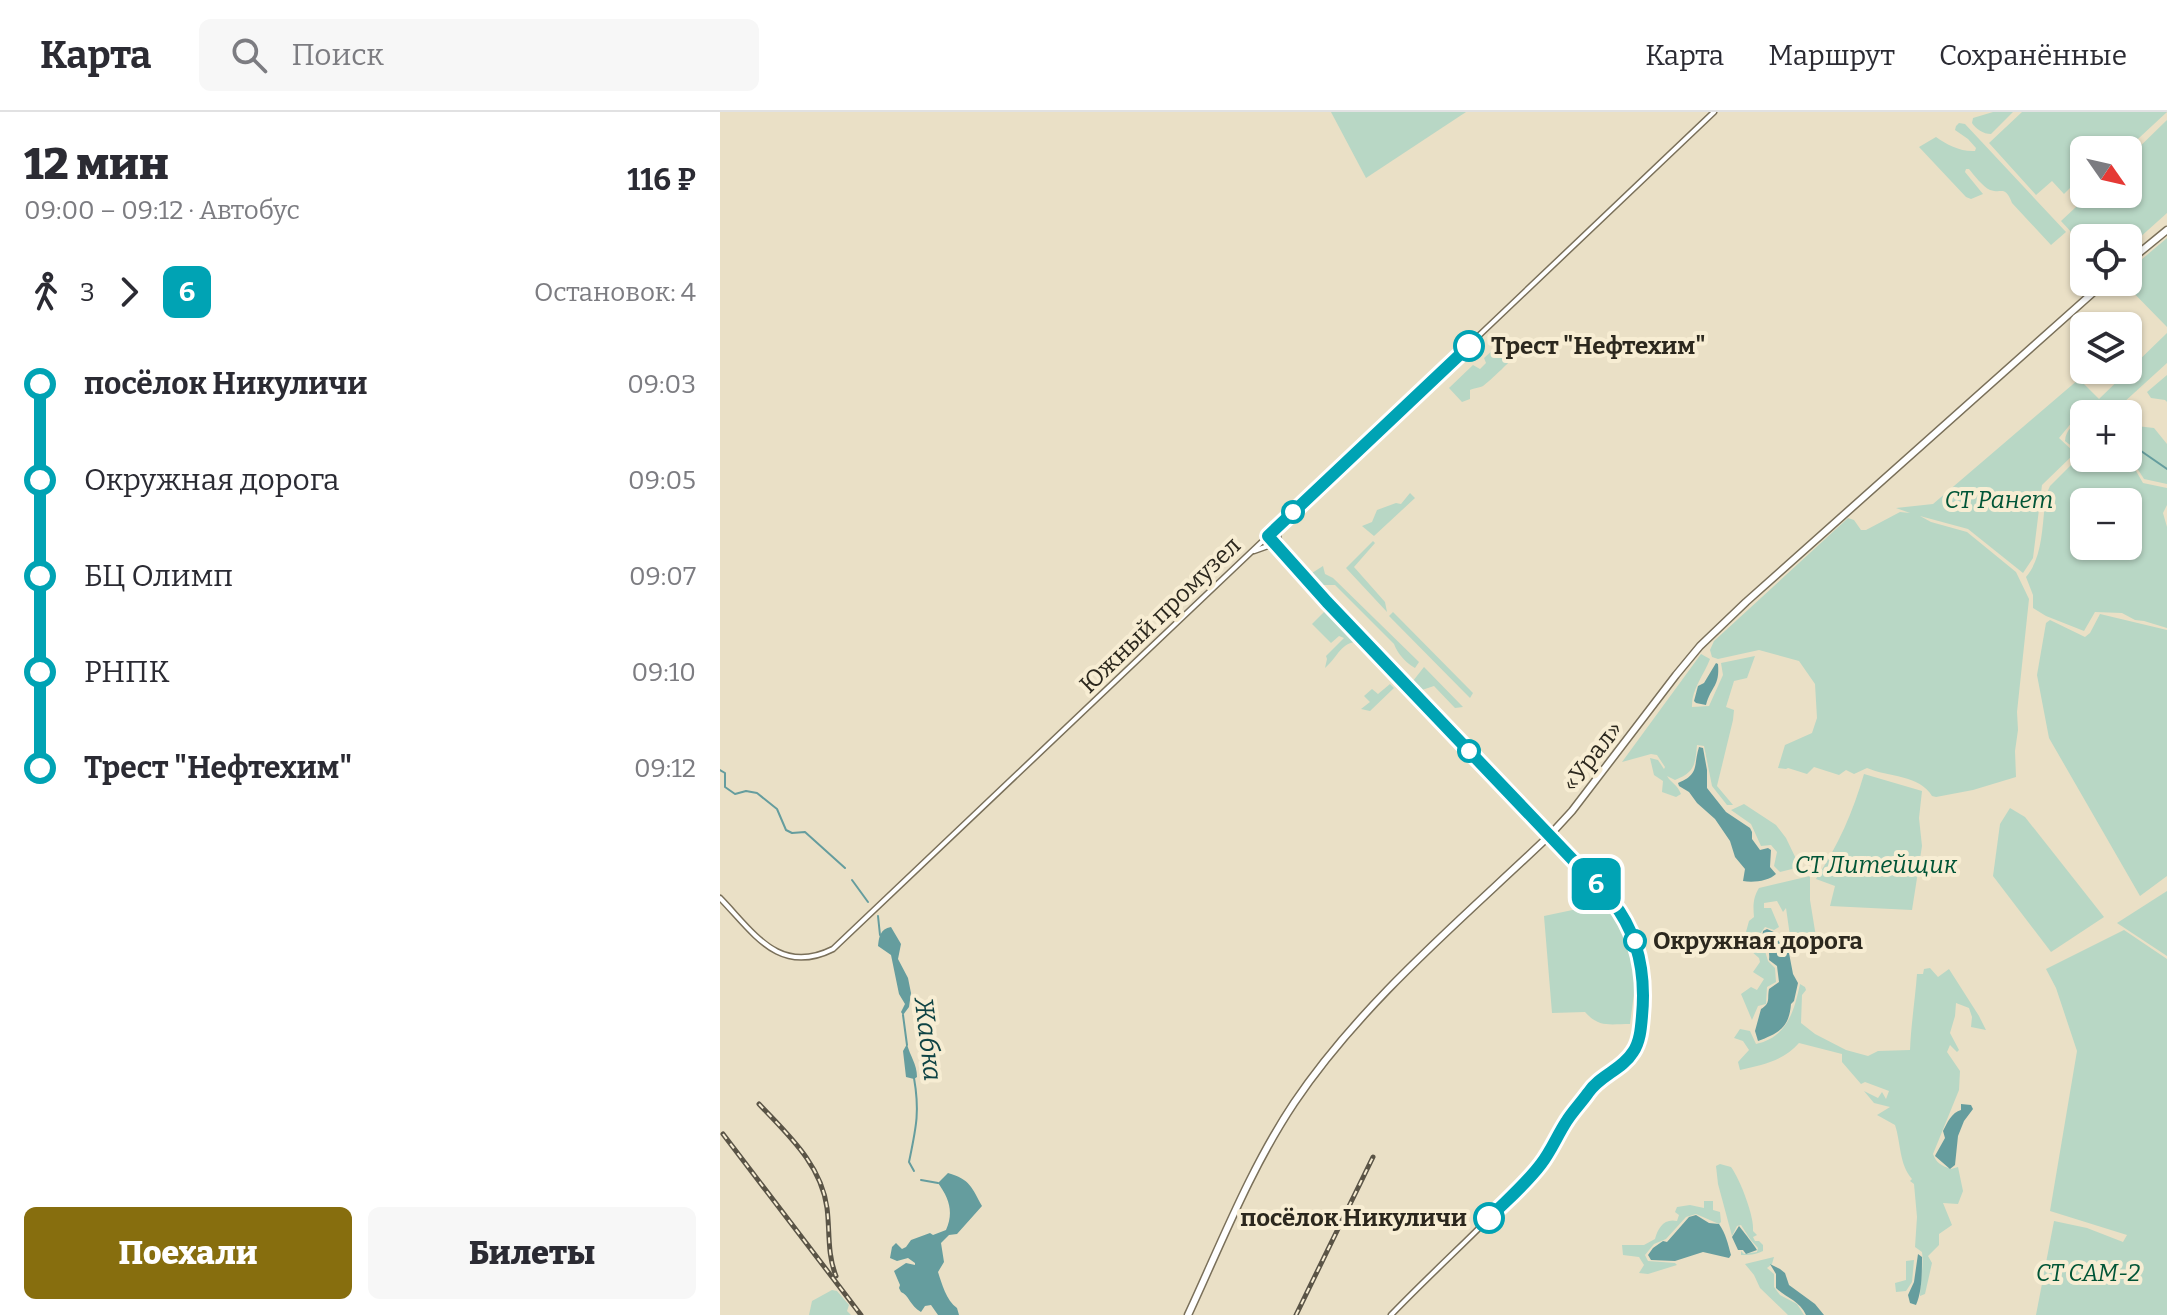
<!DOCTYPE html>
<html lang="ru">
<meta charset="utf-8">
<style>
body{margin:0;font-family:Bitter,serif;background:#f7f7f7;color:#2b2b33;height:100vh;display:flex;flex-direction:column;font-size:30px;white-space:nowrap}
*{box-sizing:border-box;margin:0}
p{font-size:26px;color:#7c7c81}
.icon{flex:none;width:44px;height:44px;fill:none;stroke:currentColor;stroke-width:2;stroke-linecap:round;stroke-linejoin:round}
.map{position:relative;flex:1;overflow:hidden}
.sheet{display:flex;flex-direction:column;background:#fff;width:720px}
.sheet>*{flex:none}
.badge{padding:0 16px;border-radius:12px;font-size:28px;line-height:52px}
.needle{width:52px;rotate:124deg}
.controls{position:absolute;left:1350px;top:24px;display:grid;gap:16px}
.controls a{display:grid;place-items:center;width:72px;height:72px;border-radius:12px;background:#fff;box-shadow:0 2px 6px #0004;font-size:40px}
.map>.badge{position:absolute;translate:-50% -50%;box-shadow:0 0 0 4px #fff}
.legs{display:flex;align-items:center;gap:12px;height:88px;padding:0 24px;font-size:26px}
.legs p{margin-inline-start:auto}
.summary{display:flex;align-items:center;justify-content:space-between;height:136px;padding:0 24px}
h1{font-size:44px;font-weight:800;line-height:60px}
.action{display:flex;gap:16px;margin-top:auto;padding:16px 24px}
.action a{flex:1;height:92px;border-radius:12px;background:#876e0e;color:#fff;font-size:32px;font-weight:800;line-height:92px;text-align:center}
.action a+a{background:#f7f7f7;color:#2b2b33}
ul{padding:0 24px;list-style:none}
li{display:flex;align-items:center;gap:28px;height:96px;font-size:30px}
li i{display:grid;place-items:center;width:12px;height:100%;margin:0 10px;background:currentColor}
li i::after{content:'';width:20px;height:20px;margin:-10px;border:6px solid;border-radius:50%;background:#fff}
li p{margin-inline-start:auto}
li:first-child i{background:linear-gradient(#0000 50%,currentColor 0)}
li:last-child i{background:linear-gradient(currentColor 50%,#0000 0)}
header{display:flex;align-items:center;gap:48px;box-sizing:border-box;height:112px;padding:0 40px;background:#fff;border-bottom:2px solid #e1e1e2}
header strong{font-size:38px}
nav{display:flex;gap:44px;margin-inline-start:auto;font-size:28px}
.search{width:560px;height:72px;background:#f7f7f7;display:flex;align-items:center;gap:20px;box-sizing:border-box;padding:0 28px;border-radius:12px;color:#7c7c81;font-size:30px}
main{display:flex;flex:1;min-height:0}
.map>svg:first-child{display:block}
</style>
<header>
<strong>Карта</strong>
<div class="search"><svg class="icon" aria-label="search" viewBox="0 0 24 24"><circle cx="10" cy="10" r="6"/><path d="M15 15l6 6"/></svg>Поиск</div>
<nav><a>Карта</a><a>Маршрут</a><a>Сохранённые</a></nav>
</header>
<main>
<section class="sheet">
<div class="summary"><div><h1>12 мин</h1><p>09:00 – 09:12 · Автобус</p></div><b>116 ₽</b></div>
<div class="legs"><svg class="icon" aria-label="walk" viewBox="0 0 24 24"><circle cx="13" cy="4" r="2"/><path d="M13 8l-2 6 4 7M11 14l-3 7M7 12l3-4h3l4 4"/></svg>3<svg class="icon" aria-label="forward" viewBox="0 0 24 24"><path d="M9 5l7 7-7 7"/></svg><b class="badge" style="background:#00a3b4;color:#fff">6</b><p>Остановок: 4</p></div>
<ul>
<li><i style="color:#00a3b4"></i><b>посёлок Никуличи</b><p>09:03</p></li>
<li><i style="color:#00a3b4"></i><span>Окружная дорога</span><p>09:05</p></li>
<li><i style="color:#00a3b4"></i><span>БЦ Олимп</span><p>09:07</p></li>
<li><i style="color:#00a3b4"></i><span>РНПК</span><p>09:10</p></li>
<li><i style="color:#00a3b4"></i><b>Трест &quot;Нефтехим&quot;</b><p>09:12</p></li>
</ul>
<div class="action"><a>Поехали</a><a>Билеты</a></div>
</section>
<div class="map">
<svg width="1447" height="1203" viewBox="0 0 1447 1203">
<rect width="100%" height="100%" fill="#eae0c6"/>
<g fill="#b8d7c5" fill-rule="evenodd">
<polygon points="611,0 746,0 646,66"/>
<path d="M1273,0H1293L1271,22C1263,22 1256,17 1252,11L1253,6Z"/>
<polygon points="1302,0 1447,0 1406,38 1364,38 1364,78 1362,80 1352,74 1344,82 1332,69 1316,83 1269,31"/>
<polygon points="1447,8 1447,101 1408,136 1408,126 1364,126 1364,134 1341,109 1370,82 1408,82 1408,46"/>
<path d="M1239,11L1245,12L1346,120L1331,133L1292,91C1285,73 1282,82 1270,78C1263,75 1254,63 1249,57H1246L1245,60L1263,82L1251,87L1246,85L1199,35L1216,25C1227,33 1241,40 1255,39L1256,36L1248,27L1235,18L1236,14Z"/>
<polygon points="1447,126 1447,215 1403,170 1408,170 1408,159"/>
<path d="M1447,221V251L1391,302H1364V318L1358,315L1364,337L1358,339L1345,329C1346,317 1353,313 1362,309H1353L1339,326L1355,341L1322,373L1313,446L1303,461L1248,417L1200,404L1211,410L1247,420L1296,460L1309,487L1297,600L1298,618L1295,639L1296,665L1253,678L1216,685L1212,684C1200,663 1168,665 1147,656L1134,662L1126,658L1119,663L1094,655L1087,662L1068,656L1066,657L1058,656L1065,633L1092,621L1097,606L1095,572L1079,549L1039,538L998,547L992,545L990,538L994,529L1128,406L1134,408L1141,418H1146L1180,400L1190,401L1176,396L1213,392L1359,267L1379,287Z"/>
<path d="M785,227L798,240C795,245 769,270 763,274C761,275 752,277 750,278V287L742,290L729,276L753,253L760,257L766,251L764,246Z"/>
<polygon points="1447,263 1447,290 1445,288 1431,286 1427,280"/>
<polygon points="1408,313 1434,316 1447,332 1447,372 1424,367 1408,342"/>
<path d="M1364,340V346L1408,345L1423,371L1447,376V393L1443,401L1447,415V516L1424,509L1415,508L1402,501L1375,500L1364,519L1326,504L1313,496V483L1306,465C1324,444 1322,409 1326,383L1330,374ZM1408,390V434H1364V390Z"/>
<polygon points="690,381 695,386 654,424 642,414 652,410 657,398 676,391 681,392"/>
<polygon points="653,429 655,431 634,455 665,490 667,500 626,456"/>
<path d="M603,454L605,462L613,466L699,550L695,556C685,550 678,542 674,532L615,473H602L592,461Z"/>
<path d="M608,496L678,568L673,570L635,530C620,532 617,546 605,556L607,547L606,544L624,526L619,524L611,531L592,512Z"/>
<polygon points="673,500 753,581 750,586 669,504"/>
<polygon points="1380,502 1447,518 1447,764 1420,784 1329,626 1317,563 1326,511 1330,508 1365,525 1370,521"/>
<path d="M981,542L990,547C984,563 971,578 972,595L989,594L1003,563L1001,551L1035,544L1027,566L1014,569L1006,595L1014,598L1013,608L997,674L1013,693H1007L992,674L984,634L977,633C975,653 975,660 955,668L947,664C952,672 957,672 961,682L956,685L942,680L943,669L934,663L930,646L938,648L944,657L945,655L937,643L931,642L902,650Z"/>
<polygon points="704,555 743,595 735,596 714,574 702,578 693,569"/>
<polygon points="670,572 674,576 650,599 641,597 650,590 644,584 652,577 658,582"/>
<path d="M1144,662L1202,679L1199,706L1202,734L1192,798L1110,794L1115,774L1096,767C1118,734 1133,700 1144,662Z"/>
<polygon points="1024,692 1056,713 1066,726 1080,755 1060,760 1054,754 1057,740 1051,733 1041,734 1031,712 1011,698"/>
<polygon points="1290,696 1305,705 1384,805 1331,840 1273,764 1280,712"/>
<path d="M1090,764V788L1097,831H1071L1066,796L1063,800L1057,789L1044,791V796H1051L1059,815L1054,818L1045,815L1040,822L1048,849L1055,856L1056,870L1047,875L1046,892L1038,894L1032,908L1021,882L1031,875L1037,878L1044,867L1033,860L1040,850L1039,846L1031,839L1030,822L1026,820L1029,809L1034,805C1033,793 1033,786 1039,776Z"/>
<path d="M868,769C889,796 915,825 915,862C915,879 912,896 910,912C890,912 879,916 865,900L832,901L824,804L862,796L858,772Z"/>
<polygon points="1447,779 1447,844 1397,811"/>
<polygon points="1404,818 1447,847 1447,1203 1316,1203 1334,1109 1367,1116 1403,1130 1407,1123 1330,1099 1357,939 1336,876 1326,857"/>
<path d="M1210,856L1218,865L1229,857L1259,904L1266,918L1251,915L1252,905L1249,896L1236,891L1235,904L1230,921L1239,938L1237,940L1230,933L1227,940L1240,959L1239,978L1213,1042C1216,1051 1222,1054 1231,1057L1238,1055L1243,1079L1238,1092L1223,1091L1232,1113L1219,1122V1133L1208,1144L1212,1151L1205,1182L1200,1184C1200,1169 1204,1154 1202,1140L1195,1135L1197,1105L1194,1072L1190,1069L1192,1067C1179,1052 1181,1031 1175,1013L1157,1003L1170,995L1154,991L1144,979L1158,986L1162,980L1166,987L1169,979L1145,970L1141,972L1122,950V942L1079,931C1063,949 1043,953 1020,958L1018,950L1029,938L1023,929L1014,926L1020,917L1030,919L1036,932C1067,925 1074,900 1080,872L1085,875L1086,878L1082,883L1081,911L1095,922L1126,938L1148,944L1158,939L1190,938C1191,913 1195,888 1197,862H1203L1204,857Z"/>
<path d="M1000,1052L1011,1055C1020,1067 1035,1106 1033,1119L1037,1123L1033,1125L1035,1129H1039L1043,1133V1139C1035,1143 1029,1143 1021,1143V1139L1024,1142L1037,1140L1038,1136L1030,1127L1021,1113L1017,1114L1012,1124L998,1072L996,1054Z"/>
<path d="M984,1089H993V1098L1000,1100L1001,1110L999,1112L976,1102L966,1105L946,1127L934,1132L925,1143L928,1149L955,1151L957,1153L928,1162L919,1161L924,1153L919,1145L903,1143L902,1133H924L935,1127C938,1116 944,1106 957,1109L959,1103L955,1100L957,1095L970,1093L984,1096Z"/>
<polygon points="1054,1145 1052,1152 1047,1156 1054,1162 1054,1175 1060,1183 1077,1192 1084,1203 1068,1203 1040,1176 1034,1163 1025,1152"/>
<polygon points="1194,1148 1192,1170 1186,1179 1176,1180 1175,1171 1186,1168 1186,1149"/>
<polygon points="112,1178 117,1179 129,1193 127,1199 131,1203 89,1203 92,1189"/>
</g>
<g fill="#659d9e">
<path d="M996,551L998,552C1000,575 991,574 986,593L976,591L974,589L978,574L984,571Z"/>
<path d="M979,635L983,636L987,658V676L1006,700L1030,716L1032,720V727L1040,738L1048,736L1051,738L1050,755L1056,762C1049,769 1033,771 1023,769L1025,757L1015,745L1010,729L995,707L977,691L969,680L959,674L958,671C980,662 973,654 979,635Z"/>
<path d="M171,815L181,832L178,847L188,866L191,881L189,895L183,903L181,900L185,892L179,882L171,843L158,834C159,825 160,817 171,815Z"/>
<path d="M1047,817L1056,821L1059,830L1069,841L1073,862L1078,871L1074,889L1071,892C1069,916 1059,921 1038,929L1035,919L1041,897C1051,891 1047,887 1049,877L1059,870L1057,854L1049,848C1051,833 1041,831 1043,819Z"/>
<path d="M187,932C190,944 197,952 197,965L194,967L186,965L183,939Z"/>
<path d="M1241,992L1251,993L1253,997L1244,1009L1238,1024L1235,1053L1230,1057L1215,1044L1216,1042L1225,1026L1223,1019C1227,1011 1232,1000 1241,998Z"/>
<path d="M228,1061C250,1067 252,1076 262,1094L237,1122L229,1123L221,1131L224,1150L218,1160C222,1172 226,1188 237,1196L239,1203H218L211,1193L205,1194L201,1200C190,1194 189,1183 181,1180L179,1176L180,1173L174,1159L186,1151L195,1153V1151L188,1146L177,1149L170,1146L172,1135L176,1131L182,1137L186,1135L191,1128L210,1121L213,1123L226,1118C234,1100 229,1086 218,1071Z"/>
<path d="M976,1103L989,1111L999,1112C1006,1122 1008,1132 1011,1143L1009,1146L983,1140L955,1149L931,1148L928,1143L933,1136L943,1129L947,1130L969,1105Z"/>
<path d="M1019,1114C1023,1119 1035,1134 1037,1138L1026,1142L1023,1138H1018L1012,1125Z"/>
<path d="M1198,1142L1202,1145C1202,1160 1202,1180 1196,1193L1190,1191L1188,1183L1194,1170Z"/>
<path d="M1050,1152L1060,1157L1065,1161L1069,1173L1095,1192L1104,1203H1086C1080,1189 1066,1186 1056,1176V1162Z"/>
</g>
<g fill="none" stroke-linecap="round" stroke-linejoin="round">
<g stroke="#659d9e" stroke-width="2">
<polyline points="1408,330 1447,357"/>
<polyline points="0,658 5,661 5,675 15,682 26,679 37,681 57,697 66,718 72,721 85,720 125,756"/>
<polyline points="132,768 148,790"/>
<polyline points="158,804 160,823"/>
<polyline points="183,903 187,933"/>
<path d="M194,966C200,1000 196,1016 189,1050L194,1059"/>
<polyline points="201,1068 218,1071"/>
</g>
<g stroke="#7a705a" stroke-width="7">
<g id="tertiary">
<polyline points="534,439 548,434 559,438"/>
<path d="M0,786C34,821 59,864 113,837L548,424"/>
<path d="M671,1203C719,1153 771,1108 817,1056C831,1041 837,1021 850,1005C858,994 866,981 876,971C888,960 904,955 913,941C922,926 923,904 923,887C924,805 883,779 830,725"/>
</g>
</g>
<g stroke="#7a705a" stroke-width="7">
<g id="secondary">
<polyline points="561,437 558,424 561,415"/>
<polyline points="829,724 607,490 548,424 994,0"/>
</g>
</g>
<g stroke="#7a705a" stroke-width="9">
<g id="trunk">
<polyline points="1408,150 1447,118"/>
<path d="M468,1203C501,1132 530,1057 574,991C642,890 741,808 829,724L852,699L956,563L980,534L1026,490L1385,170"/>
</g>
</g>
<use href="#tertiary" stroke="#fff" stroke-width="4"/>
<use href="#secondary" stroke="#fff" stroke-width="4"/>
<use href="#trunk" stroke="#fff" stroke-width="6"/>
<g stroke="#5a5446" stroke-width="5">
<g id="rail">
<path d="M39,992C68,1023 101,1052 107,1096C110,1119 107,1142 116,1164"/>
<polyline points="3,1022 141,1203"/>
<polyline points="576,1203 653,1045"/>
</g>
</g>
<use href="#rail" stroke="#f7edd3" stroke-width="2" stroke-dasharray="6" stroke-linecap="butt"/>
</g>
<g fill="none" stroke-linecap="round" stroke-linejoin="round">
<g stroke="#fff" stroke-width="18">
<path id="line-1" d="M749,234L548,424L607,490L892,789C919,823 926,862 922,904C921,916 920,930 913,940C902,958 880,963 868,981C861,991 852,1000 846,1010C837,1024 831,1039 821,1052C806,1072 787,1088 769,1106"/>
</g>
<use href="#line-1" stroke="#00a3b4" stroke-width="12"/>
</g>
<g fill="#fff" stroke="#00a3b4" stroke-width="4">
<circle cx="749" cy="234" r="14"/>
<circle cx="573" cy="400" r="10"/>
<circle cx="749" cy="639" r="10"/>
<circle cx="915" cy="829" r="10"/>
<circle cx="769" cy="1106" r="14"/>
</g>
<g text-anchor="middle" dominant-baseline="central" stroke-width="8" stroke-linejoin="round" paint-order="stroke">
<g font-size="24" font-weight="bold" fill="#2c281e" stroke="#f7edd3" text-anchor="start">
<text x="771" y="234">Трест "Нефтехим"</text>
<text x="933" y="829">Окружная дорога</text>
<text x="747" y="1106" text-anchor="end">посёлок Никуличи</text>
</g>
<g font-size="24" font-style="italic" fill="#015537" stroke="#f7edd3">
<text x="1279" y="388">СТ Ранет</text>
<text x="1156" y="753">СТ Литейщик</text>
<text x="1368" y="1161">СТ САМ-2</text>
</g>
<g font-size="24" fill="#2c281e" stroke="#f7edd3">
<text transform="translate(440 503) rotate(-44)">Южный промузел</text>
<text transform="translate(872 644) rotate(-52)">«Урал»</text>
</g>
<g font-size="26" font-style="italic" fill="#0e4344" stroke="#f7edd3">
<text transform="translate(208 927) rotate(83)">Жабка</text>
</g>
</g>
</svg>
<div class="controls">
<a><svg class="needle" viewBox="-14 -14 28 28"><path d="M0-13l5 13h-10z" fill="#e53935"/><path d="M0 13l5-13h-10z" fill="#7c7c81"/></svg></a>
<a><svg class="icon" aria-label="locate" viewBox="0 0 24 24"><circle cx="12" cy="12" r="6"/><path d="M12 2v4M12 18v4M2 12h4M18 12h4"/></svg></a>
<a><svg class="icon" aria-label="layers" viewBox="0 0 24 24"><path d="M12 4l9 5-9 5-9-5zM3 14l9 5 9-5"/></svg></a>
<a>+</a>
<a>−</a>
</div>
<b class="badge" style="left:876px;top:772px;background:#00a3b4;color:#fff">6</b>
</div>
</main>
